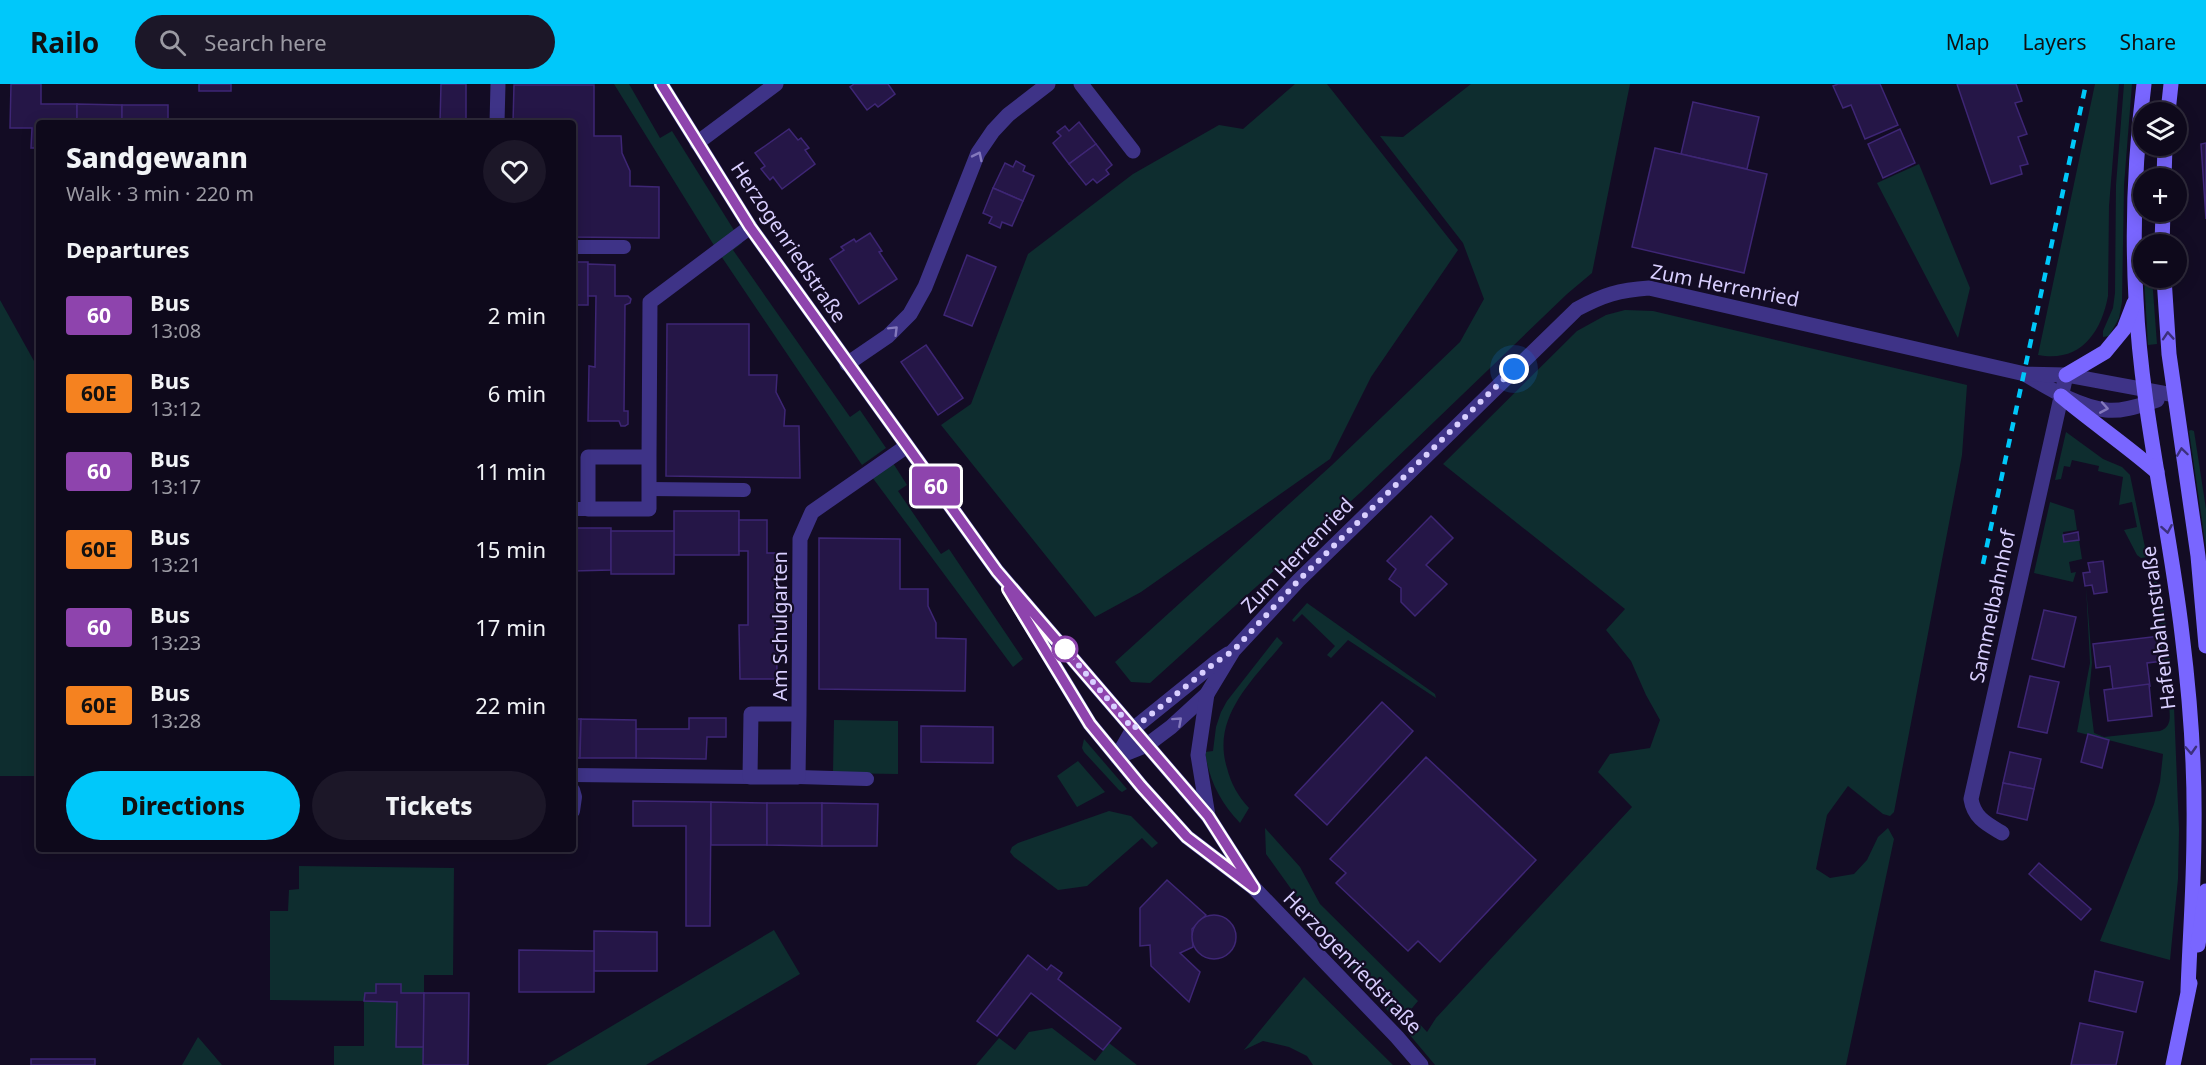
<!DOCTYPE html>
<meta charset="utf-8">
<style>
body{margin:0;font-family:"Noto Sans",sans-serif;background:#1c1728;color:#f1f3f6;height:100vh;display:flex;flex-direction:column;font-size:22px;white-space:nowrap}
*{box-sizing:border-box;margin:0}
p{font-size:20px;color:#9b9aa3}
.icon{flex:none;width:33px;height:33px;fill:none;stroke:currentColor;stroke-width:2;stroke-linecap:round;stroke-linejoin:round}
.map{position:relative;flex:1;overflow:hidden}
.details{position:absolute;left:36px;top:36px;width:540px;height:732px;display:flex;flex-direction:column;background:#0e091b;border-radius:6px;box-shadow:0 3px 15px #0003,0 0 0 2px #2e2a3a}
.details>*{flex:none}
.badge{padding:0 12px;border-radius:4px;font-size:21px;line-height:39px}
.buttons{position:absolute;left:2133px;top:18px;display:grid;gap:12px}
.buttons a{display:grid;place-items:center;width:54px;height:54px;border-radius:50%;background:#0e091b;box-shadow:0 3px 15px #0003,0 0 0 2px #2e2a3a;font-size:30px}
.you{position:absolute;width:30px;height:30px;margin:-15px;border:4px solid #fff;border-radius:50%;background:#1a73e8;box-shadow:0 0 0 9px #1a73e833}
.map>.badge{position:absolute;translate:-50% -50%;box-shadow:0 0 0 3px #fff}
h2{padding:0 30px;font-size:22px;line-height:54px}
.round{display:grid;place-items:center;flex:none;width:63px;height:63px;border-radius:32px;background:#1c1728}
.head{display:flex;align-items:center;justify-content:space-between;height:102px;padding:0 30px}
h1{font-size:28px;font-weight:800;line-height:45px}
.cta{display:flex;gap:12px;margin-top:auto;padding:12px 30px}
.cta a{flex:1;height:69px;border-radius:36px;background:#00c8fa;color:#111;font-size:24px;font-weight:800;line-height:69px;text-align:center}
.cta a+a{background:#1c1728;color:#f1f3f6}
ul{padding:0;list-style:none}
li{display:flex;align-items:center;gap:18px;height:78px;padding:0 30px}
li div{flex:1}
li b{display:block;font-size:22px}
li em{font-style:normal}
li .badge{min-width:66px;font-weight:700;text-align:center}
header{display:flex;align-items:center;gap:36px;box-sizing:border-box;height:84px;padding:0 30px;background:#00c8fa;color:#111}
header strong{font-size:28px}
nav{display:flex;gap:33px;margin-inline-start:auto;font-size:21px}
.search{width:420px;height:54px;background:#1c1728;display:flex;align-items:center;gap:15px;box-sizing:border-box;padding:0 21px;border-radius:33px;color:#9b9aa3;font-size:22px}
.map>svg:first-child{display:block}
</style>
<header>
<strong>Railo</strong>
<div class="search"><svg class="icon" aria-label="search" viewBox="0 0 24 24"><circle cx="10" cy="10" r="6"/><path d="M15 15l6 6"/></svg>Search here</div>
<nav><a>Map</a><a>Layers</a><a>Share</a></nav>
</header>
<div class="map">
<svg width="2206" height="981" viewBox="0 0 2206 981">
<rect width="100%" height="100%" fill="#130c24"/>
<g fill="#0e2d2f">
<polygon points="614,0 629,0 660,54 672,47 742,159 733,166 850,333 860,326 886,364 862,381 715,163"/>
<polygon points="1295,0 1327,0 1458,166 1371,293 1330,375 1141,508 1095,533 941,341 971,320 1028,170 1133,90 1219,41 1243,45"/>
<polygon points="1471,0 1630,0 1592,189 1567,210 1361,408 1150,599 1131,598 1115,578 1332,381 1460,258 1484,215 1463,159 1380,52 1403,53"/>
<path d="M2095,0H2119L2109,122L2108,212C2101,250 2079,279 2038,271Z"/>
<polygon points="2124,0 2132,0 2124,101 2122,218 2119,234 2109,252 2103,253 2103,247 2113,224 2115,209 2116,101"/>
<polygon points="1919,80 1970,204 1958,254 1877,99"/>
<polygon points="2144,194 2152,194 2157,260 2148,261"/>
<polygon points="0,216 39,286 39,692 0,692"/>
<polygon points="1625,226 1653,227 1967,301 1962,371 1894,728 1890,732 1883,730 1848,702 1827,731 1816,785 1830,794 1854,790 1867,776 1878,753 1888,744 1894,755 1846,981 1435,981 1409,950 1409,945 1416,936 1427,948 1436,934 1632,723 1598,688 1610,670 1650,664 1660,636 1646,611 1631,577 1606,546 1625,525 1443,380 1577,247 1606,231"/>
<polygon points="2191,346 2194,347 2206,425 2206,464 2189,347"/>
<polygon points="2066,348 2103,375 2122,383 2130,391 2147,473 2141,474 2137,471 2124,446 2137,443 2132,418 2119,421 2123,393 2098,387 2099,382 2072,376 2070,383 2064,382 2061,395 2055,396"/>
<polygon points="893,379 907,401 898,407 941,470 949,465 1023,575 1013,583 872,393"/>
<polygon points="2050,418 2074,426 2077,446 2063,448 2064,458 2079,456 2082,475 2069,478 2071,489 2076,488 2073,498 2034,489"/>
<polygon points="2156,495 2163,518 2171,582 2164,581 2159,529 2153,500"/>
<path d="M2086,502L2092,579L2089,609L2094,649L2104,653L2160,647C2172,643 2170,632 2169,621L2174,623L2179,746L2178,795L2170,876L2100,857L2154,720L2160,698L2163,670L2077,648L2090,579Z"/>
<polygon points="1307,519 1435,610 1436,614 1348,556 1331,574 1327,571 1335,562 1302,530 1294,538 1292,536"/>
<path d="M1277,553L1283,559C1253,596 1211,633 1227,684C1231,700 1238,712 1249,724L1240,739C1220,718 1209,696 1205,668L1213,667L1216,643L1221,628L1227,617Z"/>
<polygon points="834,636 898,637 898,690 833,689"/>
<polygon points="1084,655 1127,705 1122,708 1119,706 1084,668 1082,664"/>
<polygon points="1078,677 1105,708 1077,723 1057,692"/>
<polygon points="1109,727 1131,732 1158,759 1152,764 1142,754 1087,802 1058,806 1014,773 1010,768 1012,763 1018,759"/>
<polygon points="1265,744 1300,783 1320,820 1418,917 1403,935 1400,937 1394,934 1332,862 1266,770"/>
<polygon points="299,782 454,784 453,891 424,891 424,909 401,909 401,900 376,900 376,909 365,909 365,917 397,918 396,963 424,963 423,981 334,981 334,962 364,962 364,917 270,916 270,827 288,827 289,806 299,805"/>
<polygon points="774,846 800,890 646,981 546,981"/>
<polygon points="1304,893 1393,981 1313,981 1307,972 1289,963 1263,957 1244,966"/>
<polygon points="1052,944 1095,977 1109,959 1137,981 976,981 999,954 1015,966 1029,948"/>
<polygon points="198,953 222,981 182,981"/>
</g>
<g fill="#251647" stroke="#3e2675" stroke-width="1.5">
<polygon points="11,0 41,0 41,20 77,20 77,39 39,39 39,64 31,64 32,44 10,44"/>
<rect x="199" y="0" width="32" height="7"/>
<polygon points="441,0 466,0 466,39 440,39"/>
<polygon points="854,0 888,0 895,10 878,23 875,20 867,26 850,3"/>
<polygon points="1838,0 1880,0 1898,41 1865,55 1851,21 1843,24 1833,2"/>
<polygon points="1957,0 2016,0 2022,17 2015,19 2027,50 2018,53 2028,80 2020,82 2022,90 1991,100"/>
<polygon points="514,1 594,1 594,52 621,52 622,69 630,87 630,102 659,103 659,154 573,153 573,39 513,39"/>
<polygon points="1693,18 1759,33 1747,85 1681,70"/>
<polygon points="77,20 122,21 122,39 77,39"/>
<rect x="122" y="21" width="46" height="18"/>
<polygon points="1079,38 1096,60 1069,80 1053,59 1061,52 1057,48 1065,42 1069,47"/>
<polygon points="789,45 798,56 801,54 809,64 805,66 815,80 782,105 773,93 770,96 761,85 765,82 755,69"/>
<polygon points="1900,45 1915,79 1883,94 1868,60"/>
<polygon points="2206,59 2206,135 2201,60"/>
<polygon points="1096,60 1112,81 1106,86 1109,90 1097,99 1093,95 1086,101 1069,80"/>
<polygon points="1655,64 1767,90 1744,189 1632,163"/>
<polygon points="1016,77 1025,82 1023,87 1034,92 1023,117 993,104 1005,79 1013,83"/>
<polygon points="993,104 1023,117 1012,142 1002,138 1000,144 989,139 992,133 983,129"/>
<polygon points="870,149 882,167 879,168 897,195 859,220 830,175 844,166 841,163 854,155 856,158"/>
<polygon points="967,171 996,183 972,242 944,231"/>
<rect x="573" y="178" width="15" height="43"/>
<polygon points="588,180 615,181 615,212 628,212 631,215 630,219 625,221 624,327 628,327 628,340 625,342 621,342 619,337 588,337 589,282 595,283 596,212 588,212"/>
<polygon points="667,240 749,240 749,291 777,291 776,308 785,326 784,342 799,342 800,394 666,392"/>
<polygon points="926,261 963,314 938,331 901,278"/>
<rect x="674" y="427" width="65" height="44"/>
<polygon points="1431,432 1453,454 1426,481 1447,500 1415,532 1401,518 1401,504 1389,495 1396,485 1387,477"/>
<polygon points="739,436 767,436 767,469 776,469 777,595 740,595 739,541 748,541 748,467 739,467"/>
<polygon points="573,444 611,444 611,486 573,487"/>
<rect x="611" y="447" width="63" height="43"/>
<polygon points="2078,448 2079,456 2064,458 2063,451"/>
<polygon points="819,454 900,455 900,505 928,505 928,522 936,539 936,554 966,555 965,607 819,605"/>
<polygon points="2103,477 2107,508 2094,510 2092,501 2085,502 2083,489 2090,488 2088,479"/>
<polygon points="2044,526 2076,533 2064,583 2032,575"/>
<polygon points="2160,552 2163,577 2147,579 2150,602 2113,606 2110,582 2096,584 2093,560"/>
<polygon points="2030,592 2059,598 2047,649 2018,643"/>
<polygon points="2149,600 2152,632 2108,637 2104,606"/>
<polygon points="1382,618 1413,647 1327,741 1295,711"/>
<polygon points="689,634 726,634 726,653 707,653 706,675 636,674 636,645 689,645"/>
<polygon points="573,635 581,635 580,674 573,674"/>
<polygon points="581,635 636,636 636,674 580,674"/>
<polygon points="921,642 993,643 993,679 921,678"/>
<polygon points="2088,650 2109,656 2102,684 2081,678"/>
<polygon points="2010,668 2041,675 2034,705 2003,699"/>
<polygon points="1426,673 1536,776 1440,878 1418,857 1408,867 1336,799 1346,789 1330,775"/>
<polygon points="2003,699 2034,705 2027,736 1997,729"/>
<polygon points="633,717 711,718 710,842 686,842 686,742 633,742"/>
<polygon points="711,718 767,719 767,761 711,761"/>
<polygon points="767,719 822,719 822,762 767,761"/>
<polygon points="822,719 878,720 877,762 822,762"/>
<polygon points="2039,779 2091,825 2081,836 2029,790"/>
<polygon points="1167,796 1206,831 1192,845 1193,863 1180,869 1200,888 1189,918 1151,882 1150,861 1140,862 1140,824"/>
<circle cx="1214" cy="853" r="22"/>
<polygon points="594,847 657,848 657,887 594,887"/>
<polygon points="519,866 594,867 594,908 519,908"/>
<polygon points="1028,871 1047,886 1051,881 1062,889 1058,895 1121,944 1103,966 1031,909 997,952 977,937"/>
<polygon points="2095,887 2143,898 2136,928 2089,917"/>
<polygon points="376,900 401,900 401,909 424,909 424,963 396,963 397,918 364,917 365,909 376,909"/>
<polygon points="424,909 469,909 468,981 423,981"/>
<polygon points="2080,939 2123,948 2116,981 2071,981"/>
<rect x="31" y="975" width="64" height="6"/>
</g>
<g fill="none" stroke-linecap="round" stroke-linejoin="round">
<g stroke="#3e3387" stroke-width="14">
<polyline points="573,163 624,163"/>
<polyline points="649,405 744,406"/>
<polyline points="573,425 588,425"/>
<polyline points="573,691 750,693"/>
<polyline points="798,693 867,695"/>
<polyline points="573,706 575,713 573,727"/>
</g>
<g stroke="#3e3387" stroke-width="15">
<polyline points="1081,0 1133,67"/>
<polyline points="497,39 498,0"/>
<polyline points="697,59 776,0"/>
<polyline points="847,280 888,252 910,230 925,203 978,69 993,47 1008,31 1048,0"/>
<path d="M2028,292C2052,306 2077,322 2106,326C2122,328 2141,321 2157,316"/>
<polyline points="649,373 649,425 588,425 588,373 649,373 650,218 750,143"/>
<polyline points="799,630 798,693 750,693 751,630 799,630 800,455 812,428 907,362"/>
<path d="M1117,673L1147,661L1171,643L1207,610L1233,567L1298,497L1577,225C1603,211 1619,206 1649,204L2025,290L2066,291L2174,311"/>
<polyline points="1117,673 1133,645 1216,578 1228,570"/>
<path d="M2002,749C1987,740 1974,734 1971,715L2066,291"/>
</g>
<g stroke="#3e3387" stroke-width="15">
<polyline points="661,0 750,143 997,487 1208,732 1254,804"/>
<polyline points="1020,524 1090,640 1141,702 1187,753 1254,804 1397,953 1421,981"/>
<polyline points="1207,610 1198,671 1208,732"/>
</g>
<g stroke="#7966ff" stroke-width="15">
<path d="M2144,0C2135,71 2132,143 2136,215C2141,328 2169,438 2182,550C2190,614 2195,681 2194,746C2194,800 2190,853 2188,906"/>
<polyline points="2168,28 2171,0"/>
<polyline points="2164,94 2165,62"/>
<polyline points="2162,160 2163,128"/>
<polyline points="2164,194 2169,270 2198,472 2206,562"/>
<polyline points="2066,291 2105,268 2124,245 2134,219"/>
<path d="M2061,312C2092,338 2126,361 2157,388"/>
<polyline points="2198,861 2206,807"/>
<polyline points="2173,981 2190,899"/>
</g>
<polyline stroke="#00c8fa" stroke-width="4.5" stroke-dasharray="9 8" stroke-linecap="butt" points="1983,480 2086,0"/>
</g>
<defs><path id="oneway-chevron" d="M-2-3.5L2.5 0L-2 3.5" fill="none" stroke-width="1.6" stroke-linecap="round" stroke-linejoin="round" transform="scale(1.5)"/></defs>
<g stroke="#8479bd">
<use href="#oneway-chevron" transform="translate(978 72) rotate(-64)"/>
<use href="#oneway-chevron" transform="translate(894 246) rotate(-45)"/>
<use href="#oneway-chevron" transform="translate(2104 324) rotate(10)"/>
<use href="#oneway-chevron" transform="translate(1178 637) rotate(-42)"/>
</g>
<g stroke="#3c307c">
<use href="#oneway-chevron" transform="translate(2168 252) rotate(-94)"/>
<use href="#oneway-chevron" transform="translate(2182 368) rotate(-98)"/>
<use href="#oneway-chevron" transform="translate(2167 445) rotate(80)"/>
<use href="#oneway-chevron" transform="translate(2191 666) rotate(87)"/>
</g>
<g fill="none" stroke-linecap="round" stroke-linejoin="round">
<g stroke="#fff" stroke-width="14">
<polyline id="line" points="661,0 750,143 997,487 1208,732 1254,804 1187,753 1141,702 1090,640 1008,505"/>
</g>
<use href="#line" stroke="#8e44ad" stroke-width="9"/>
<polyline stroke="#d9cfff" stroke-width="6" stroke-dasharray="0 10.8" points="1065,565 1133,645 1216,578 1233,567 1298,497 1514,285"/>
</g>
<circle fill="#fff" stroke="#8e44ad" stroke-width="3" cx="1065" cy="565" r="12"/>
<g text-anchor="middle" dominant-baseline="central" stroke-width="4.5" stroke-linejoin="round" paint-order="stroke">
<g font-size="20" fill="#d9cfff" stroke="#130c24">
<text transform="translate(789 158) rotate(56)">Herzogenriedstraße</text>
<text transform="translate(1725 201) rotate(11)">Zum Herrenried</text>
<text transform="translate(1297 471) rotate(-46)">Zum Herrenried</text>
<text transform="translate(1992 522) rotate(-78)">Sammelbahnhof</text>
<text transform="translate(779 542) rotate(-90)">Am Schulgarten</text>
<text transform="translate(2158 544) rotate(-97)">Hafenbahnstraße</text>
<text transform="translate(1353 878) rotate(46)">Herzogenriedstraße</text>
</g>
</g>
</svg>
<div class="buttons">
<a><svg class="icon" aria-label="layers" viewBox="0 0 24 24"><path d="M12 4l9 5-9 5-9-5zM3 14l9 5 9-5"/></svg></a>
<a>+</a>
<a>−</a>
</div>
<div class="you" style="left:1514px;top:285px"></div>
<b class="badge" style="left:936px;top:402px;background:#8e44ad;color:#fff">60</b>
<section class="details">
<div class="head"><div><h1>Sandgewann</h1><p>Walk · 3 min · 220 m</p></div><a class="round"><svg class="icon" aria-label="heart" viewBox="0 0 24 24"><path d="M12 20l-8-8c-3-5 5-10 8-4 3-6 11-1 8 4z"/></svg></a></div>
<h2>Departures</h2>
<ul>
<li><span class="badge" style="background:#8e44ad;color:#fff">60</span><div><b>Bus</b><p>13:08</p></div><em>2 min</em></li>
<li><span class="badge" style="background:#f58220;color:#111">60E</span><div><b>Bus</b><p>13:12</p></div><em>6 min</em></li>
<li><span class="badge" style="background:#8e44ad;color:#fff">60</span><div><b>Bus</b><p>13:17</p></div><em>11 min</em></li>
<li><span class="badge" style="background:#f58220;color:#111">60E</span><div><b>Bus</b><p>13:21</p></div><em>15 min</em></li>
<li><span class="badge" style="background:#8e44ad;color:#fff">60</span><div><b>Bus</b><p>13:23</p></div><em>17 min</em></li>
<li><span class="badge" style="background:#f58220;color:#111">60E</span><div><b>Bus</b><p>13:28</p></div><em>22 min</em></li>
</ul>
<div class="cta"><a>Directions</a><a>Tickets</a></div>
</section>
</div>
